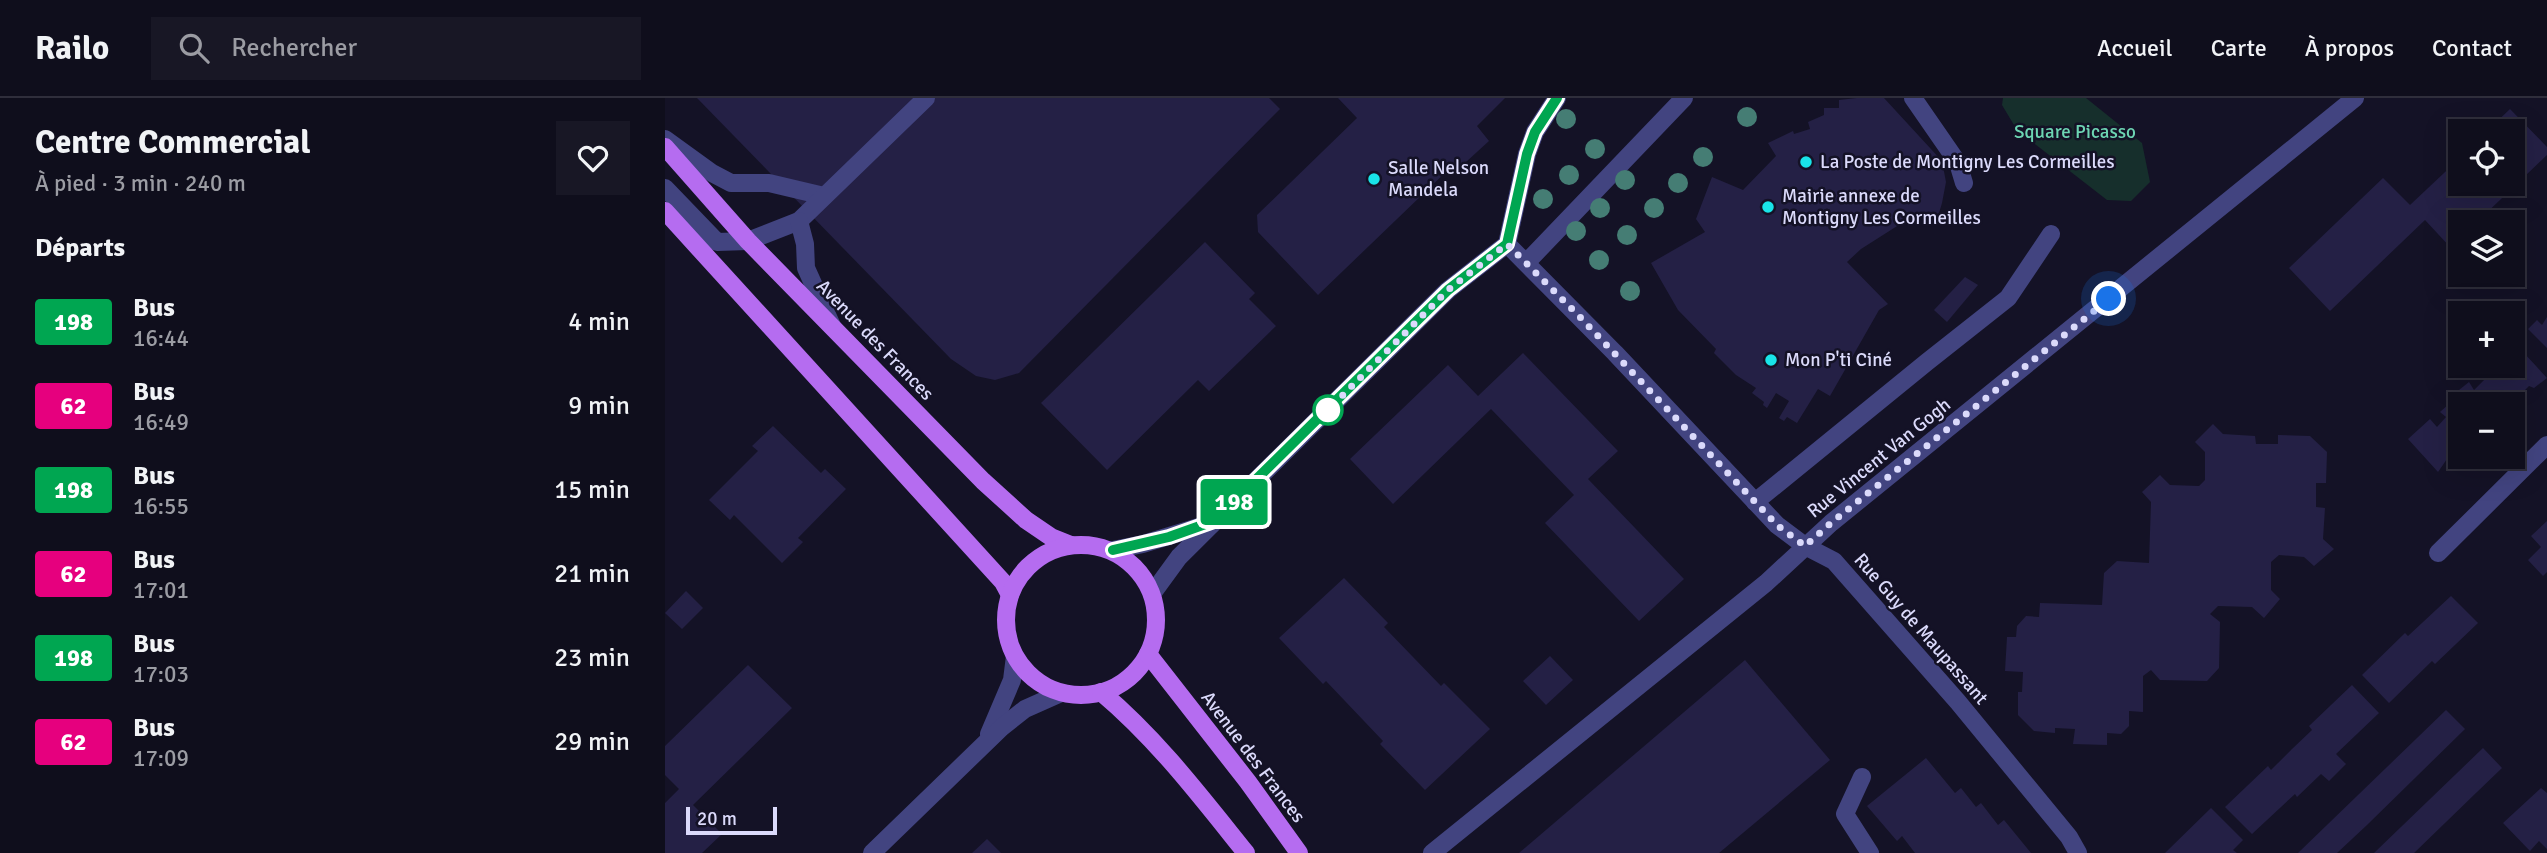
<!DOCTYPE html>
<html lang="fr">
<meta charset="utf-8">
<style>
body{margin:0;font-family:Signika,sans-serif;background:#181725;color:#f1f3f6;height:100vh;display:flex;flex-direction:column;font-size:26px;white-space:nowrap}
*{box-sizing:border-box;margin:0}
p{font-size:23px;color:#9b9ca3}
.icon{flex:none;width:38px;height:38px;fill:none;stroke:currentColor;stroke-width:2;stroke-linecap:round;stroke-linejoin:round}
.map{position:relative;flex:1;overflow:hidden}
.sheet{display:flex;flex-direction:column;background:#0f0e1c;width:665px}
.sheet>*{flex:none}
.badge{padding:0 14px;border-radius:5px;font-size:24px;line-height:46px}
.controls{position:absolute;left:1783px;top:21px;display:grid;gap:14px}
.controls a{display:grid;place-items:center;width:77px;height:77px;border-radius:0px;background:#0f0e1c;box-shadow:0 7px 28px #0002,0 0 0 2px #2f2e3b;font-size:35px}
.scale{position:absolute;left:21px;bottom:18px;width:91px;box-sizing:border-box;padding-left:7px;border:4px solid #dbdafb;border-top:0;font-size:19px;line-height:24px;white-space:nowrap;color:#dbdafb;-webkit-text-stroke:5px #141226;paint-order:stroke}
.you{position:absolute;width:35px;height:35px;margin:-18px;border:5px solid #fff;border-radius:50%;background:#1a73e8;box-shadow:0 0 0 10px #1a73e833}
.map>.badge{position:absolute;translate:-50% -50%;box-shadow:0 0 0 4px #fff}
h2{padding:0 35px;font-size:26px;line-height:63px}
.round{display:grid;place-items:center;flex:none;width:74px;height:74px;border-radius:0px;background:#181725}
.headline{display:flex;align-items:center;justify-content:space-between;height:119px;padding:0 35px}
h1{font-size:33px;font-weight:700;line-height:52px}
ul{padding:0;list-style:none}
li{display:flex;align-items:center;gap:21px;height:84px;padding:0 35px}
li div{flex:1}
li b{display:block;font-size:26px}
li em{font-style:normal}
li .badge{min-width:77px;font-weight:700;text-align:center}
header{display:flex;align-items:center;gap:42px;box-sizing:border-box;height:98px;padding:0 35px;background:#0f0e1c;border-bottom:2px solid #2f2e3b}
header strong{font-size:33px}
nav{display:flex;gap:38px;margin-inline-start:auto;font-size:24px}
.search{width:490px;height:63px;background:#181725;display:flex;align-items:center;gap:18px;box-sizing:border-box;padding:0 24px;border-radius:0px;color:#9b9ca3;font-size:26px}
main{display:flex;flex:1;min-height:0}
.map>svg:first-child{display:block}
</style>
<header>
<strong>Railo</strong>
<div class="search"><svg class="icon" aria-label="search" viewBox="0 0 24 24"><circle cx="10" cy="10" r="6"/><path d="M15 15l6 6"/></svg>Rechercher</div>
<nav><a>Accueil</a><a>Carte</a><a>À propos</a><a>Contact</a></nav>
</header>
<main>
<section class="sheet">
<div class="headline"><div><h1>Centre Commercial</h1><p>À pied · 3 min · 240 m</p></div><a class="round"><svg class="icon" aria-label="heart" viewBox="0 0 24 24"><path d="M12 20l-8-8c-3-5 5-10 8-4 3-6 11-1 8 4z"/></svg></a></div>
<h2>Départs</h2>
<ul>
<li><span class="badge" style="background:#00a651;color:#fff">198</span><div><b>Bus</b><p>16:44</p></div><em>4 min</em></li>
<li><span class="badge" style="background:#e6007e;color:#fff">62</span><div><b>Bus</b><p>16:49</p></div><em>9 min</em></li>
<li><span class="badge" style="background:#00a651;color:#fff">198</span><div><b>Bus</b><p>16:55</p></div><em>15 min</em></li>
<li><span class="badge" style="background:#e6007e;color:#fff">62</span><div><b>Bus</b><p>17:01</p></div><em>21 min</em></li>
<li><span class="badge" style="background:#00a651;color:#fff">198</span><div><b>Bus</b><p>17:03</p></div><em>23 min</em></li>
<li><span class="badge" style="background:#e6007e;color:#fff">62</span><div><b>Bus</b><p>17:09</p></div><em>29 min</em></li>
</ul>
</section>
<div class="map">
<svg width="1882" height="755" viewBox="0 0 1882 755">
<rect width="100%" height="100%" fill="#141226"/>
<polygon fill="#162f2c" points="1338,0 1421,0 1477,45 1485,84 1466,103 1442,102 1352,32 1337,7"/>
<g fill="#242045">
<polygon points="32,0 604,0 615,11 354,275 330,282 311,278 286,261"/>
<polygon points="673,0 840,0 812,28 824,43 789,75 784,71 653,197 593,134 592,117 692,20"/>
<polygon points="1192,0 1219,0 1277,63 1281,84 1277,105 1271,125 1251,116 1196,151 1182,164 1223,206 1214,212 1165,298 1153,291 1132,325 1122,319 1119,323 1114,320 1124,303 1111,295 1102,310 1098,307 1099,304 1087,295 1091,290 1071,277 1049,255 1051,251 1013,212 986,165 1040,134 1031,121 1047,79 1078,92 1111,58 1103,45 1128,33 1129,36 1145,31 1143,24 1159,17 1159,10 1174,10 1174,2"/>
<polygon points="1845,11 1882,49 1882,57 1812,124 1796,124 1796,141 1786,150 1760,122 1665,213 1624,170 1718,80 1745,107 1796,59 1796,86 1848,86 1848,33 1822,33"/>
<polygon points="540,144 590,195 584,201 611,228 544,293 533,282 442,372 376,305"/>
<polygon points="1300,179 1313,187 1282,224 1269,212"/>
<polygon points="1882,219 1882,250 1863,231 1872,222 1877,227"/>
<polygon points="1848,243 1882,280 1869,290 1864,288 1859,293 1862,299 1852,311 1848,306 1796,306 1796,358 1788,365 1782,361 1773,374 1743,341 1765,321 1772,329 1781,319 1775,314 1784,306 1789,310 1799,299 1794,292 1804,284 1809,292 1820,281 1815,276 1821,268 1827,268 1829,271 1832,268 1848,268"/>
<polygon points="858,255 953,353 923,381 1019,481 974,523 880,425 909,397 826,311 728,406 685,361 783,267 813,298"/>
<polygon points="1548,326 1558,336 1590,338 1591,346 1613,346 1613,337 1645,338 1662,354 1661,385 1651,385 1651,409 1660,410 1658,441 1669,451 1649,468 1639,459 1614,457 1606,464 1606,492 1615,501 1599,520 1587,509 1553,508 1545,516 1555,524 1554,570 1542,583 1495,582 1486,572 1478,578 1478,614 1464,613 1464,628 1456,636 1442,635 1442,647 1408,646 1410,631 1390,630 1390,635 1369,633 1353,617 1353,594 1357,594 1358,574 1340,573 1342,539 1351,539 1352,528 1361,518 1374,519 1375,505 1437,507 1439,475 1452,463 1484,465 1486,404 1477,394 1495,377 1505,387 1534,388 1540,382 1540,354 1530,344"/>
<polygon points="108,328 156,375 160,371 181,391 133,440 138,444 117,465 69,417 65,422 44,402 93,353 87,348"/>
<polygon points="1882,423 1882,474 1878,478 1863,462 1876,449 1866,438"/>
<polygon points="679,480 723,525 719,529 776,588 779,585 825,631 760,692 715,646 718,643 661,583 658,586 614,540"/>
<polygon points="21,493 38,510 17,531 0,515"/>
<polygon points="1786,498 1813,525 1770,566 1767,563 1724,605 1697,577 1740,535 1743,538"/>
<polygon points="885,558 908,582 881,607 858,583"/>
<polygon points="1080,562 1165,662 1054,755 854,755"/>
<polygon points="83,567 127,610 28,707 57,736 37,755 0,755 0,705 14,691 0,677 0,648"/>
<polygon points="1687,587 1714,615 1671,656 1681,666 1664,683 1656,676 1632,699 1630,696 1587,736 1560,709 1603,668 1606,672 1627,651 1647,632 1644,628"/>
<polygon points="1781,612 1800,631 1702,727 1672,755 1633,755"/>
<polygon points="1818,650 1837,670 1812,694 1749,755 1709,755"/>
<polygon points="1261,660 1290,695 1296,690 1311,709 1316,705 1333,727 1339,722 1366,755 1250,755 1237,738 1232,743 1202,708"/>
<polygon points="1876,690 1882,695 1882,751 1874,743 1865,753 1838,725"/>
<polygon points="1546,710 1578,742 1568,752 1572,755 1500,755"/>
<polygon points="322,741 336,755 307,755"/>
</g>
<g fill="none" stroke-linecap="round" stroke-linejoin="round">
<g stroke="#424480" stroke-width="18">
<polyline points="1248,0 1293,65 1299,85"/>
<polyline points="0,41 47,75 66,85 104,85 159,98"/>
<polyline points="0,90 52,144 83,143 134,123 261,0"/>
<polyline points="134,123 140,146 141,170 167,228"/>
<polyline points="842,146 950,255 1112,427 1140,448 1169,463 1293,604 1404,739 1413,755"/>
<polyline points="862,164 1019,0"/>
<polyline points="1090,404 1262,264 1343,200 1386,136"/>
<polyline points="448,452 478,446 543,426"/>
<polyline points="1773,455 1882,347"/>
<polyline points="487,496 514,459 783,192 842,146 862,56 870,34 892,0"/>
<polyline points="324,636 347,582 350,558"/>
<polyline points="1197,679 1180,716 1205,755"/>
<polyline points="207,755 336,630 360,611 396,595"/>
<polyline points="767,755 1101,485 1166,425 1690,0"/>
</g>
<g stroke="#b56cf0" stroke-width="18">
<polyline points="0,49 83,143 318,383 361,422 386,439 406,447"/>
<polyline points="0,113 338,484 345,497"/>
<circle cx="416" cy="522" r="75"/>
<polyline points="483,556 583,684 634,755"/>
<path d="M436,594C492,641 536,699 581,755"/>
</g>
</g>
<g fill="#457d74">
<circle cx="1082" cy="19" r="10"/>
<circle cx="901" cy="21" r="10"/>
<circle cx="930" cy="51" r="10"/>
<circle cx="1038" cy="59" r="10"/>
<circle cx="904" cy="77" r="10"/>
<circle cx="960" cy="82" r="10"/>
<circle cx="1013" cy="85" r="10"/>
<circle cx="878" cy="101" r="10"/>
<circle cx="935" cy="110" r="10"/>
<circle cx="989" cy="110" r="10"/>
<circle cx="911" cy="133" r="10"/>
<circle cx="962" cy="137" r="10"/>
<circle cx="934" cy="162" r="10"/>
<circle cx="965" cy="193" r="10"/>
</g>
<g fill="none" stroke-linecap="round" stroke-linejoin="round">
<g stroke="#fff" stroke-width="16">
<polyline id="line" points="448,452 504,439 549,423 783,192 842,146 862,56 870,34 892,0"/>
</g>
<use href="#line" stroke="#00a651" stroke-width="10"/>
<polyline stroke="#dbdafb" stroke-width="7" stroke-dasharray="0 12.6" points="663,312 657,318 783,192 842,146 915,219 1112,427 1140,448 1166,425 1444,201"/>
</g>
<g fill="#19e4e8" stroke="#141226" stroke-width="2.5">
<circle cx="1141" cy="64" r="7"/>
<circle cx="709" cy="81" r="7"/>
<circle cx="1103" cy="109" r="7"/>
<circle cx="1106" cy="262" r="7"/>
</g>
<circle fill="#fff" stroke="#00a651" stroke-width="3.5" cx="663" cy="312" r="14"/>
<g text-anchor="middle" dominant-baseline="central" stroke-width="5" stroke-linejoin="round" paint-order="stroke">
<g font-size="19" fill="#6dd5b3" stroke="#141226">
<text x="1410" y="34">Square Picasso</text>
</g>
<g font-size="19" fill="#dbdafb" stroke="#141226" text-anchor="start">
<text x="1155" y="64">La Poste de Montigny Les Cormeilles</text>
<text x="723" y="70">Salle Nelson<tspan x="723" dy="22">Mandela</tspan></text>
<text x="1117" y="98">Mairie annexe de<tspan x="1117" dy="22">Montigny Les Cormeilles</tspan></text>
<text x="1120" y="262">Mon P'ti Ciné</text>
</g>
<g font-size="19" fill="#dbdafb" stroke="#141226">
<text transform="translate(210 242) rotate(46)">Avenue des Frances</text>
<text transform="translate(1214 360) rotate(-39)">Rue Vincent Van Gogh</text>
<text transform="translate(1256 531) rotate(49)">Rue Guy de Maupassant</text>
<text transform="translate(588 659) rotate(53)">Avenue des Frances</text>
</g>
</g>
</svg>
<div class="controls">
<a><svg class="icon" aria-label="locate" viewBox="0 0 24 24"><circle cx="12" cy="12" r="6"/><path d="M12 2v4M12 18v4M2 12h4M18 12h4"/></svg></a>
<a><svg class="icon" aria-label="layers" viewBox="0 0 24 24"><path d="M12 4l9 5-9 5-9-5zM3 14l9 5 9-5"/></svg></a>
<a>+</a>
<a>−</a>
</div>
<div class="scale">20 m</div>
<div class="you" style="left:1444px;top:201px"></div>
<b class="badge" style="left:569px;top:404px;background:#00a651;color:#fff">198</b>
</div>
</main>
